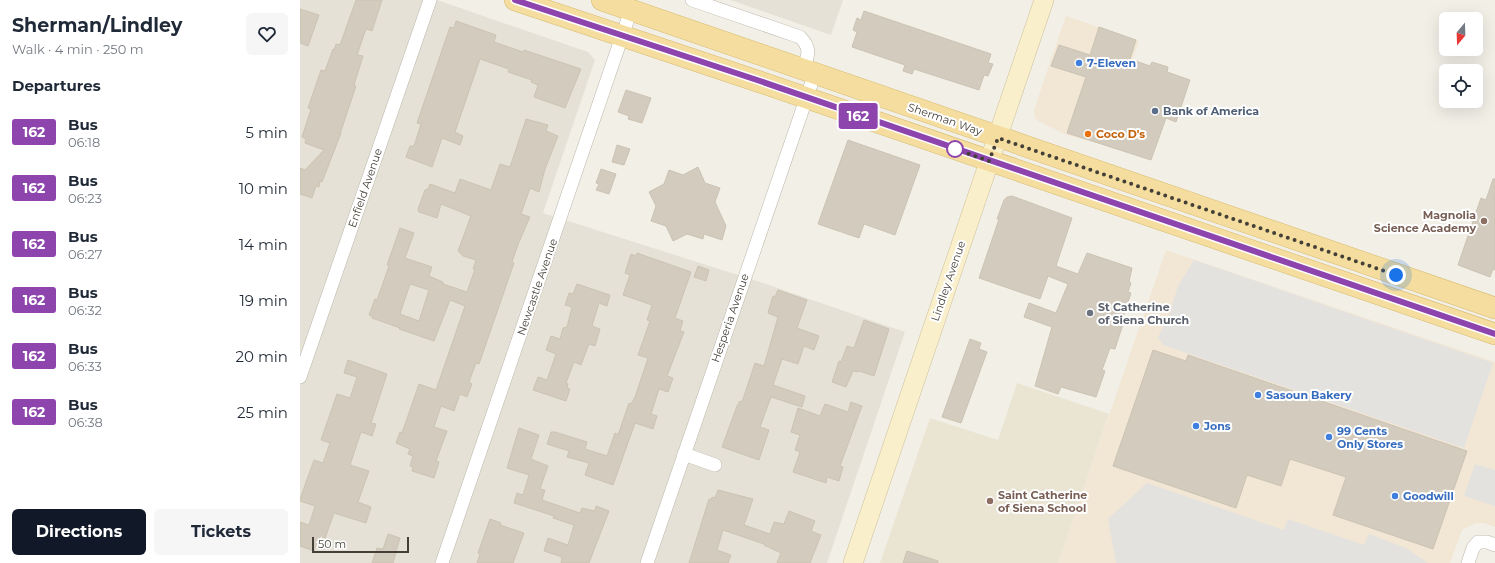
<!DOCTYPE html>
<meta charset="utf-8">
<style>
body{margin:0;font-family:Montserrat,sans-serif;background:#f6f6f7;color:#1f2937;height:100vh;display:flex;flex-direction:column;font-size:15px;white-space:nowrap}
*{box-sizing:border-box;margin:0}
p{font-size:13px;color:#747a83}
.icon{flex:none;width:22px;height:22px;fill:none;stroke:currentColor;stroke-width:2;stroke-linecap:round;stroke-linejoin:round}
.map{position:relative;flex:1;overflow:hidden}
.drawer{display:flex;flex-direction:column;background:#fff;width:300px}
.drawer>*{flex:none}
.badge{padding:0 8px;border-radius:3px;font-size:14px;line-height:26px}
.needle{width:26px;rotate:199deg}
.buttons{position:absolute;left:1139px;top:12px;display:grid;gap:8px}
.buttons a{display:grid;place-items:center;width:44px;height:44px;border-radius:6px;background:#fff;box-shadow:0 4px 16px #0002;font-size:20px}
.scale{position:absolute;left:12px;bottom:10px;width:97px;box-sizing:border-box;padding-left:4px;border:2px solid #443f37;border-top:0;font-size:11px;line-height:14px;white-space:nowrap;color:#443f37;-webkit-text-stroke:3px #fff;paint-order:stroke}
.you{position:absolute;width:20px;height:20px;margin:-10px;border:3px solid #fff;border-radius:50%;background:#1a73e8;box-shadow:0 0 0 6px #1a73e833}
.map>.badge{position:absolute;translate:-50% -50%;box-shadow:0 0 0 2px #fff}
h2{padding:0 12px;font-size:15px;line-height:36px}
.round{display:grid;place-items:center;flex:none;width:42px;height:42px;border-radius:6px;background:#f6f6f7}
.head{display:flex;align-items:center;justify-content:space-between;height:68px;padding:0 12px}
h1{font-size:19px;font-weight:700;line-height:30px}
.cta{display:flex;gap:8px;margin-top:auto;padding:8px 12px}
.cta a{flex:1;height:46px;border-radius:6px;background:#111827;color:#fff;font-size:16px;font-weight:700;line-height:46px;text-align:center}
.cta a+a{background:#f6f6f7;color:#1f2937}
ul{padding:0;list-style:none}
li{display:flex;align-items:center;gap:12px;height:56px;padding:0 12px}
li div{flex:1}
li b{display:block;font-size:15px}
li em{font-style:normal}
li .badge{min-width:44px;font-weight:700;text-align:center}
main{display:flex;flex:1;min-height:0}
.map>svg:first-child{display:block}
</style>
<main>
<section class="drawer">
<div class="head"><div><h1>Sherman/Lindley</h1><p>Walk · 4 min · 250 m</p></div><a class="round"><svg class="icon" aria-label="heart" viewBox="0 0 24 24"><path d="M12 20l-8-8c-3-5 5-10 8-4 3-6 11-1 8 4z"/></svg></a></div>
<h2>Departures</h2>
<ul>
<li><span class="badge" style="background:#8e44ad;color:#fff">162</span><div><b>Bus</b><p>06:18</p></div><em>5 min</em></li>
<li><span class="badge" style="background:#8e44ad;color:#fff">162</span><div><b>Bus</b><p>06:23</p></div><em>10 min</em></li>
<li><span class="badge" style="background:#8e44ad;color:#fff">162</span><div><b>Bus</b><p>06:27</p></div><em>14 min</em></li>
<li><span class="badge" style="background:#8e44ad;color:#fff">162</span><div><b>Bus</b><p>06:32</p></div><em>19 min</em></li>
<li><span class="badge" style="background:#8e44ad;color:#fff">162</span><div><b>Bus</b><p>06:33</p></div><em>20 min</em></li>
<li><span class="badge" style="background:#8e44ad;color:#fff">162</span><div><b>Bus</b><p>06:38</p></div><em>25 min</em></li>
</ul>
<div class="cta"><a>Directions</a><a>Tickets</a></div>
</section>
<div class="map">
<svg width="1195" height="563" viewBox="0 0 1195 563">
<rect width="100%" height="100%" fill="#f2efe7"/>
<g fill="#e5e1d6">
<polygon points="0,0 137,0 288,52 295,60 243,213 463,283 605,332 527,563 0,563"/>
<polygon points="430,0 543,0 531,35"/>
</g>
<g fill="#f2e6d5">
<polygon points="766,16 839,41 803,144 767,135 738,121 735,117 734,111 741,89"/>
<polygon points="866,250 1195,362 1195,527 1184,523 1176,523 1162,530 1150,563 758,563"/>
</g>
<polygon fill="#eae4d3" points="717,383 809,414 758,563 580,563 630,418 698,440"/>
<g fill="#e3e2df">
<polygon points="894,260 1193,363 1164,448 863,345 858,337 869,315 878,286"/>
<polygon points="1175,464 1195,470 1195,506 1164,496"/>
<polygon points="847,483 984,530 988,519 1064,545 1069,534 1106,548 1128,563 816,563 808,519"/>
</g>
<g fill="#d2cbbe" stroke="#ccc3b2" fill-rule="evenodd">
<polygon points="56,0 82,0 72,31 66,29 57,55 63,56 54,85 56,86 40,134 41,133 22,182 20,181 19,187 16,186 12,198 0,194 0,168 5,170 24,150 5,143 6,139 2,137 11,109 8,108 21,70 25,71 33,49 34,50 36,44 40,45"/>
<polygon points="0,9 19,15 8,46 0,43"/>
<polygon points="564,11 691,54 688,63 693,64 688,76 684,75 679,90 614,69 612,74 603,71 605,65 552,47 557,32 553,30 557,18 561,20"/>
<polygon points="156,21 196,35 194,42 223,52 224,50 281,69 265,108 234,97 238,85 231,82 232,80 208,72 209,69 180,59 155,132 163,136 160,145 142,138 132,167 106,157 110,146 114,146 121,124 117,123 150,27 154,28"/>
<polygon points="799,27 836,40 830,59 850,66 852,62 868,67 867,72 890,80 876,122 866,118 851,160 767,133 786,77 751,66 759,45 790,55"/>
<polygon points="326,90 351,98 342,123 328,119 329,116 318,112"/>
<path d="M226,119L248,125L246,131L258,136L245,169L239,192L230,188L221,214L230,217L219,242L212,262L214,263L179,364L176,363L169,382L172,384L167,397L160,394L154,411L141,406L134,427L147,431L136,461L139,462L134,478L112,471L113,467L110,466L113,456L108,454L110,449L96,443L100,432L102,433L119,384L136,390L165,306L150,300L134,341L99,329L100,328L72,318V316L69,315L75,299L77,300L89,266L87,265L100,228L114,233L105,258L132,267L129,276L143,282V284L167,292L175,269H173L176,260L163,256L158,251L171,216L141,204L137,218L119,212L118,209L125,190L128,189L130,184L155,193L160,179L191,190L200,164L210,167ZM110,284L129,290L119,321L100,314Z"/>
<polygon points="548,140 620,165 595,235 564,224 559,238 518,224"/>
<polygon points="317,145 330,149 324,165 312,162"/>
<polygon points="398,167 405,183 420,188 415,202 426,226 422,240 404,234 403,239 387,234 373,241 366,226 351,221 356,206 349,192 364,184 369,170 383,175"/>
<polygon points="301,169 316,174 309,194 296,190 299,184 296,183"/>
<polygon points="1193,179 1195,179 1195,270 1193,269 1190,277 1158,265 1181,198 1186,200"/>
<polygon points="712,196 772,218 756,266 778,274 787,253 832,268 829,282 831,283 828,292 831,293 821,323 823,324 815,349 810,348 802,370 805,371 796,397 761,387 758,394 735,386 752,327 724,317 729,303 756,313 768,284 748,276 740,299 679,278 699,219 697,219 704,200 707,197"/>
<polygon points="337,253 391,272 375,318 383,321 380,331 384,332 367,376 373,378 368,392 359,389 351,414 357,416 353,429 335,423 313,485 285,475 289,463 267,457 269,451 247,444 251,432 255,432 287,442 285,449 307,456 315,433 318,435 329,403 331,404 335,397 348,358 338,355 350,321 347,320 352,305 323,295 330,275 325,273 331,254 336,256"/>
<polygon points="398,266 409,270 406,281 394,277"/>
<polygon points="277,284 310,295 307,306 299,303 292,326 300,329 295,346 289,344 281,365 274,362 266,383 268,384 267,388 270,389 266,401 233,390 238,377 247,380 256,354 246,350 251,336 260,339 263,328 267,327 272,307 265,305 269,293 273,294"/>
<polygon points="478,290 507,300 497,328 519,336 514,350 504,346 498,364 482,359 473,385 505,396 502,407 471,397 460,427 469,430 459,460 422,447 437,406 440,401 442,402 455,363 464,366 478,317 468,313 473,296 475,297"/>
<polygon points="564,320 589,329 574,376 559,371 558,372 553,371 546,387 532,382 539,361 541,362 547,346 554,348"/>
<polygon points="670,339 681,343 679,349 687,352 661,423 642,417"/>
<polygon points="853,350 886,361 888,355 1167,451 1133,549 1033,515 1046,477 990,459 981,486 947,475 936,508 813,466"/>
<polygon points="48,360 87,374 71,423 76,424 72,436 61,432 50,465 69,471 58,502 71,507 66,523 34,513 24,541 18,539 14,551 0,546 0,522 9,525 15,506 0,501 0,499 14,460 23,463 30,443 21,440 37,394 50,398 57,377 44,373"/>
<polygon points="551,402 562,406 540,466 543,467 539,481 527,477 526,483 493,472 500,452 495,450 500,435 491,432 498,408 520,416 525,404 548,412"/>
<polygon points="219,428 239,435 231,459 248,466 240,489 245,490 242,500 280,513 282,508 295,511 296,506 309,511 289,563 261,563 262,558 259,556 244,551 248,538 268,545 274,525 253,518 254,516 214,503 217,493 223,495 229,475 207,468"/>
<polygon points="418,490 453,499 444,525 470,534 474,522 484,524 489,511 515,521 511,531 521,535 510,563 477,563 481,553 464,545 464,544 423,530 417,550 431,555 428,563 389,563 409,499 411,500 412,497 415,498"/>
<polygon points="190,519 201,523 200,525 224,533 213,563 177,563 180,554 178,553"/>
<polygon points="88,534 100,538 93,563 72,563 77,548 83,549"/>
<polygon points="607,551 638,561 638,563 603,563"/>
</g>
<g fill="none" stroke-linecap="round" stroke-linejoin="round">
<g stroke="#bcb7ab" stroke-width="14">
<g id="minor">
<path d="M392,0L500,37C512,49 508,55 503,70"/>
<polyline points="0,377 130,0"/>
<polyline points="384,454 415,465"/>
<polyline points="142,563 331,10"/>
<polyline points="347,563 515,73"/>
<polyline points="1168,563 1173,548 1178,542 1187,542 1195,545"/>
</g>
</g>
<g stroke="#cdc19b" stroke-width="20">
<polyline id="secondary" points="553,563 744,0"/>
</g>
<g stroke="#d7bb70" stroke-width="22">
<g id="primary">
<polyline points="215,0 457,81 1195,334"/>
<polyline points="302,0 1195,308"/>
</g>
</g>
<use href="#minor" stroke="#fff" stroke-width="13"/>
<use href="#secondary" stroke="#f9efca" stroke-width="19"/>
<use href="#primary" stroke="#f4dd9e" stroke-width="21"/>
</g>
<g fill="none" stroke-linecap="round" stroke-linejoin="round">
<g stroke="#fff" stroke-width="9">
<polyline id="line" points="215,0 457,80 1195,334"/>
</g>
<use href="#line" stroke="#8e44ad" stroke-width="6"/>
<polyline stroke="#443f37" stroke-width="4" stroke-dasharray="0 7.2" points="655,149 689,161 698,138 1096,275"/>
</g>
<g fill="#3f7fe0" stroke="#fff" stroke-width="1.5">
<circle cx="779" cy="63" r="4"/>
<circle cx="958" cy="395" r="4"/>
<circle cx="896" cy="426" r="4"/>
<circle cx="1029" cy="437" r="4"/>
<circle cx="1095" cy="496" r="4"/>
</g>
<circle fill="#5c6f8a" stroke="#fff" stroke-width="1.5" cx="855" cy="111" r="4"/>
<circle fill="#e8710a" stroke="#fff" stroke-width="1.5" cx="788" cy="134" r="4"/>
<circle fill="#fff" stroke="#8e44ad" stroke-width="2" cx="655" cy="149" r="8"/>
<g fill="#8d6e63" stroke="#fff" stroke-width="1.5">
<circle cx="1184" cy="221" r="4"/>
<circle cx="690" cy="501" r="4"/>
</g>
<circle fill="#6b7280" stroke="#fff" stroke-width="1.5" cx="790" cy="313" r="4"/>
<g text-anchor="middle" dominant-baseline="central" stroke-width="4" stroke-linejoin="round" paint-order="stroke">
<g font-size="11" font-weight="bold" fill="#366cbe" stroke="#fff" text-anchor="start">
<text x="787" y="63">7-Eleven</text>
<text x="966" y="395">Sasoun Bakery</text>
<text x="904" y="426">Jons</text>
<text x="1037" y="431">99 Cents<tspan x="1037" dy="13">Only Stores</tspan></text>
<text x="1103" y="496">Goodwill</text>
</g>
<g font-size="11" font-weight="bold" fill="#4e5e75" stroke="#fff" text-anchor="start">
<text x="863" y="111">Bank of America</text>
</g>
<g font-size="11" fill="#443f37" stroke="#fff">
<text transform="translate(645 119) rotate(19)">Sherman Way</text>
<text transform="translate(65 188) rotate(-71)">Enfield Avenue</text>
<text transform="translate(648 281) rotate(-71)">Lindley Avenue</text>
<text transform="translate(237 287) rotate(-71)">Newcastle Avenue</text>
<text transform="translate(430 318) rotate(-71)">Hesperia Avenue</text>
</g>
<g font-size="11" font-weight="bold" fill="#c56008" stroke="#fff" text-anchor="start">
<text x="796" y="134">Coco D's</text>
</g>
<g font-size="11" font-weight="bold" fill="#785e54" stroke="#fff" text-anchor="end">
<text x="1176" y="215">Magnolia<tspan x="1176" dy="13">Science Academy</tspan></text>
<text x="698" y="495" text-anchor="start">Saint Catherine<tspan x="698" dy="13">of Siena School</tspan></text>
</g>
<g font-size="11" font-weight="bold" fill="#5b616d" stroke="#fff" text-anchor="start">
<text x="798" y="307">St Catherine<tspan x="798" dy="13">of Siena Church</tspan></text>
</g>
</g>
</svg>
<div class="buttons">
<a><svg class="needle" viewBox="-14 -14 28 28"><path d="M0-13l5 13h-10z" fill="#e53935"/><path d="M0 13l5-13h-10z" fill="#747a83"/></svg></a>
<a><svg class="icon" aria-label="locate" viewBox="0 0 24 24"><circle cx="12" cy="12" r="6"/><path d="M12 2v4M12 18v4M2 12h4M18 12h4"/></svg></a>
</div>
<div class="scale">50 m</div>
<div class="you" style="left:1096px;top:275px"></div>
<b class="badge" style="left:558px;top:116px;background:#8e44ad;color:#fff">162</b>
</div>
</main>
